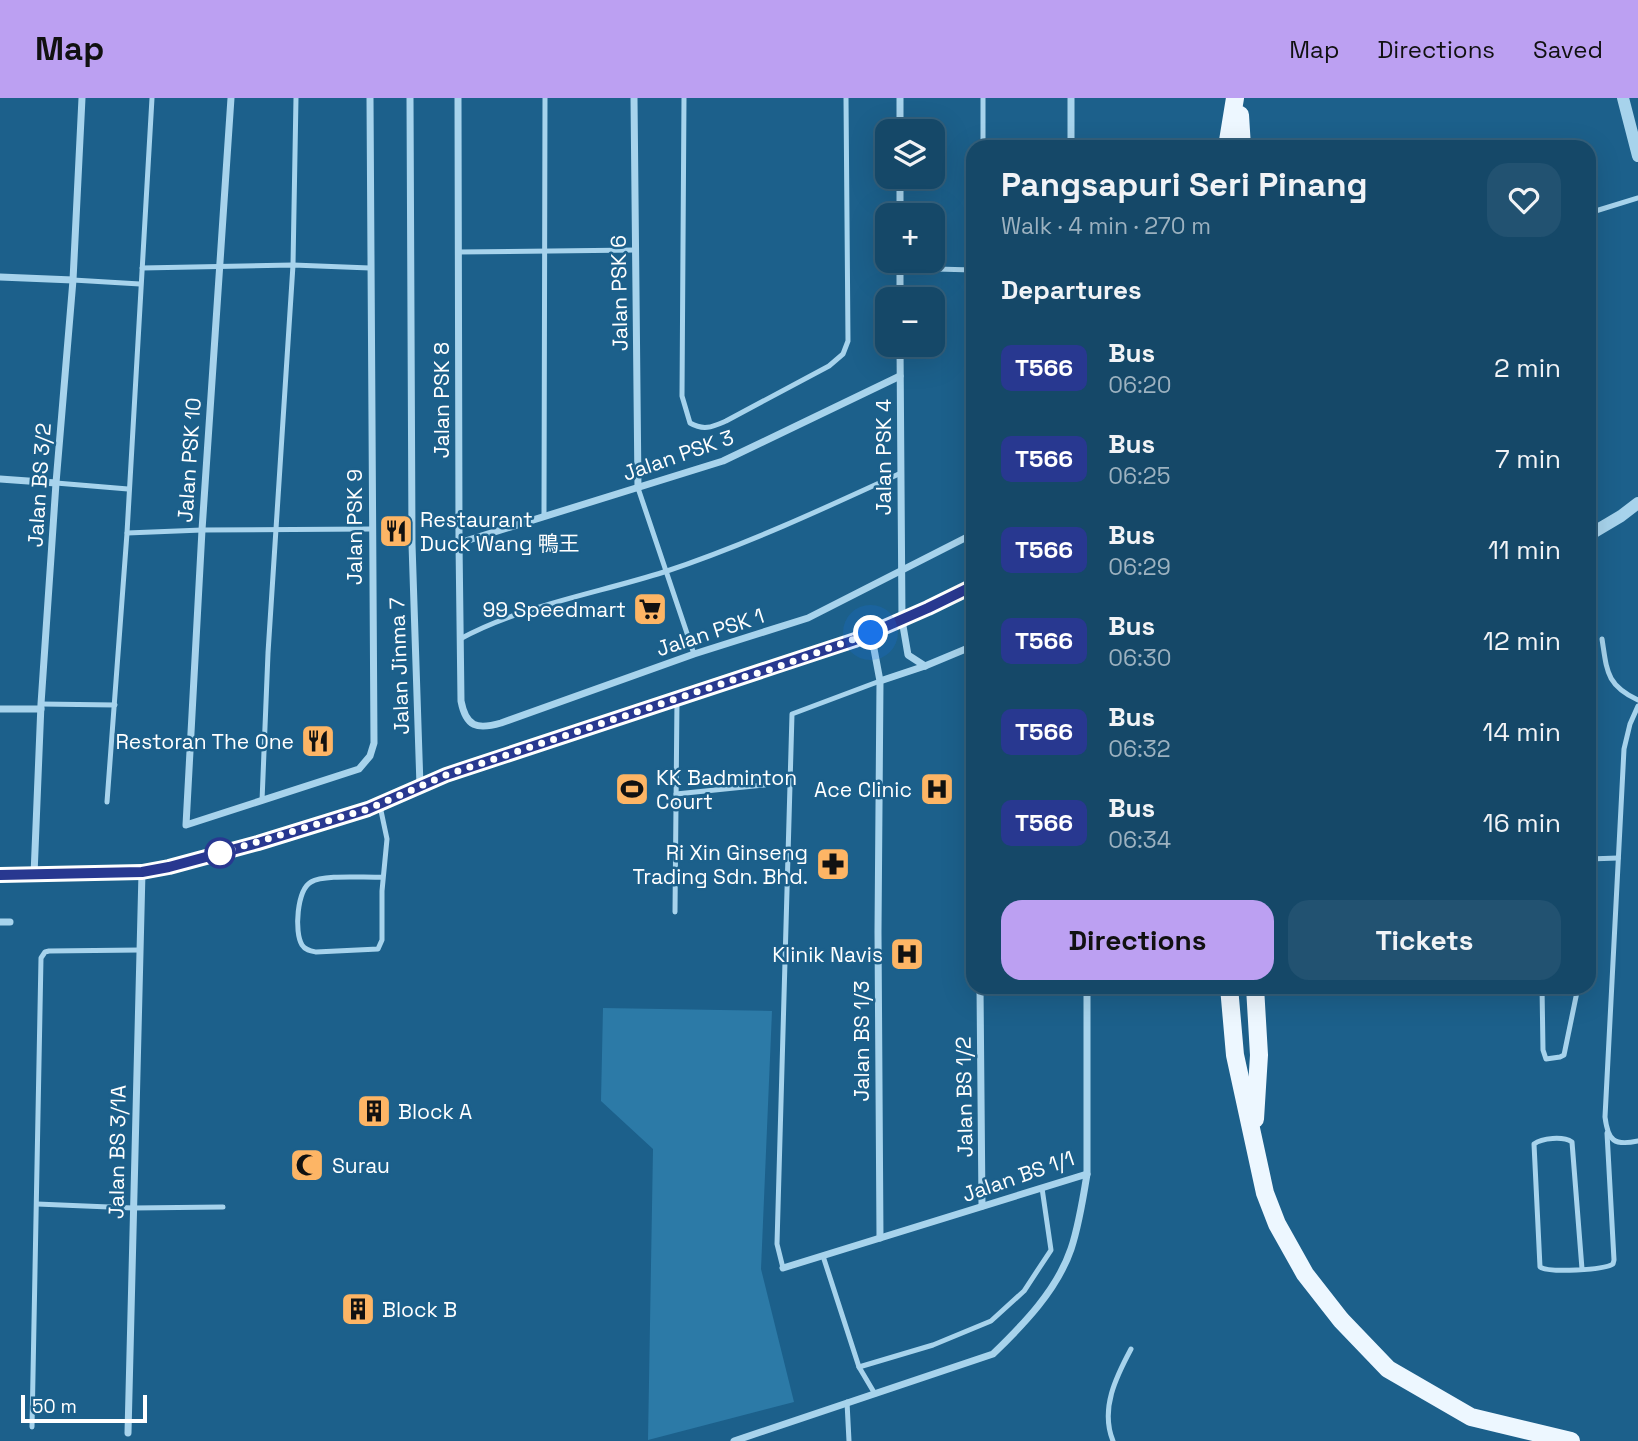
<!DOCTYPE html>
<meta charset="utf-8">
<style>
body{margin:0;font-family:"Space Grotesk","Noto Sans SC",sans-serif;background:#225271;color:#f1f3f6;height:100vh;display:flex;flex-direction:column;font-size:26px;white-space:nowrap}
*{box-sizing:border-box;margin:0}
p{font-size:23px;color:#9db2c0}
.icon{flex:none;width:38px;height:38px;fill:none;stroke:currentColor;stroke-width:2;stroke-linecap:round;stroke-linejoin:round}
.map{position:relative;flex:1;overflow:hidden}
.panel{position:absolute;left:966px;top:42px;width:630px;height:854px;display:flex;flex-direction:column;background:#154868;border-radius:21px;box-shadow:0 7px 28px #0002,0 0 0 2px #34607c}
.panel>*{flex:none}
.badge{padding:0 14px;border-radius:10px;font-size:24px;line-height:46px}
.buttons{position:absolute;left:875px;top:21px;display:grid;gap:14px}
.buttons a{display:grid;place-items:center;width:70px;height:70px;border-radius:14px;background:#154868;box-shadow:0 7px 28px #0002,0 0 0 2px #34607c;font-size:35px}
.scale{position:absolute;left:21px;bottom:18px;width:126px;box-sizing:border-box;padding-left:7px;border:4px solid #fff;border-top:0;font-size:19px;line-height:24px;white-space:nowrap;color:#fff;-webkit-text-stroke:5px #1c608b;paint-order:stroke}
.you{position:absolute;width:35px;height:35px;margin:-18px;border:5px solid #fff;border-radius:50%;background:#1a73e8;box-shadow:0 0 0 10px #1a73e833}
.map>.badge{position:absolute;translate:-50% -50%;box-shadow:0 0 0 4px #fff}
h2{padding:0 35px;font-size:26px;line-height:63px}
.round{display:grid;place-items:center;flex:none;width:74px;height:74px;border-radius:21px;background:#225271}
.overview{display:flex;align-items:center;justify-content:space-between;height:119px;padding:0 35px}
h1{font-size:33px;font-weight:800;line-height:52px}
.primary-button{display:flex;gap:14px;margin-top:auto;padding:14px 35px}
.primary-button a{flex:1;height:80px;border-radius:21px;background:#bca0f2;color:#111;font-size:28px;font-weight:800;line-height:80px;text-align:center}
.primary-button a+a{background:#225271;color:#f1f3f6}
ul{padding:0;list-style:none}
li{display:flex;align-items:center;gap:21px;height:91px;padding:0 35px}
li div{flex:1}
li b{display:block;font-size:26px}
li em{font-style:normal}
li .badge{min-width:77px;font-weight:700;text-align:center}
header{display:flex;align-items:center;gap:42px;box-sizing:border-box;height:98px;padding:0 35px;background:#bca0f2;color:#111}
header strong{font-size:33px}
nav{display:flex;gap:38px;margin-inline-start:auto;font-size:24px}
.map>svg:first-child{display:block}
</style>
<header>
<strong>Map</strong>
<nav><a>Map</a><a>Directions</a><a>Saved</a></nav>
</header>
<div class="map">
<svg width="1638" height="1343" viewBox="0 0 1638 1343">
<rect width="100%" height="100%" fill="#1c608b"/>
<polygon fill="#2c7aa7" points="603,910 772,913 761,1171 794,1304 648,1342 653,1051 601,1003"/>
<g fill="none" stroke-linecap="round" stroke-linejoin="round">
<g stroke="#a7d3ec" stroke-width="5">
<path d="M684,0L682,298L690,325C704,333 712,329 726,323L829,268L843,256L848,243L846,0"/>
<polyline points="983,49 983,0"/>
<polyline points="1589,115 1638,100"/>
<polyline points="458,154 636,152"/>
<polyline points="142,170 293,167 370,170"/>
<polyline points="900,170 973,172"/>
<polyline points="73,182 140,186"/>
<polyline points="56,385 128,391"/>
<polyline points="638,390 694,556"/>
<polyline points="544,418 545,0"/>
<polyline points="127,435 202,432 371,431"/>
<path d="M460,541C520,508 598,495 664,474C745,447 823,411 901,375"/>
<path d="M1602,541C1607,573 1606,587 1638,602"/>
<polyline points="41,606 115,607"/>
<path d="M1638,608L1630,626L1624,651L1605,1019C1608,1043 1614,1048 1638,1043"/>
<polyline points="676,696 765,687"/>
<polyline points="262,703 268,555 293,167 296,0"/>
<polyline points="107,704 127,435 152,0"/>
<path d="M380,708L387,741L382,793V842L378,851L316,854C311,853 305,852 302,847C294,834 297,792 311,784C324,776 366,780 383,779"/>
<polyline points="1589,761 1618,760"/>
<polyline points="675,814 677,601"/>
<polyline points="1435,889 1443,893 1522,889"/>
<polyline points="1542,889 1543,952 1546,961 1560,959 1564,957 1578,889"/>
<polyline points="37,1106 133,1110 223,1109"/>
<polyline points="823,1158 859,1269 875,1296"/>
<polyline points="783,1170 777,1146 792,616 880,583"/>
<path d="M1582,1171L1572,1044C1563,1038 1542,1040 1534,1046L1540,1169C1549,1175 1604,1172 1613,1166L1614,1162L1607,1035"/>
<polyline points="859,1269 933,1247 991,1223 1024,1193 1051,1152 1042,1090"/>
<polyline points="847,1304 849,1343"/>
<polyline points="32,1329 41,860 45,854 49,853 140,852"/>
<path d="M1113,1343C1100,1311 1116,1279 1131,1251"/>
</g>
<g stroke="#a7d3ec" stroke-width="7">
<polyline points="231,0 202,432 186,727 359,671 370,658 374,645 370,0"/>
<polyline points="410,0 412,446 420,688"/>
<path d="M458,0L459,445L461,603C466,629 477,632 501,625L694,556L808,520L973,436"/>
<polyline points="634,0 638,390"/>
<polyline points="900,0 900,33"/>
<polyline points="1071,0 1071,49"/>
<polyline points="900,79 900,117"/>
<polyline points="900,163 900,201"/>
<polyline points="0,179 73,182"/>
<polyline points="900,247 902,522 908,557 925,568"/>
<polyline points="0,381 56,385"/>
<polyline points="459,445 723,363 900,278"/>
<polyline points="871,535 880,583"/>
<polyline points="0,611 41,611"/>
<polyline points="34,777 41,606 56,385 73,182 82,0"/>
<polyline points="0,824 10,824"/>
<polyline points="980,889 982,1108"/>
<polyline points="880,1140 878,834 880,583 925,568 973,548"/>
<polyline points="783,1170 1087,1076"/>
<polyline points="128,1335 142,774"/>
<path d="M734,1343L993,1256C1024,1226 1057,1192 1071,1151C1079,1127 1083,1101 1087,1076V889"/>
</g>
<g stroke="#a7d3ec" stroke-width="12">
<polyline points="1623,0 1638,58"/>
<polyline points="1589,437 1621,418 1638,405"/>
<polyline points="0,777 142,774 169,770 258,745 368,711 446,677 855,542 928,510 973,488"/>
</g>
<g stroke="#edf7ff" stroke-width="18">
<polyline points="1240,17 1242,49"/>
<polyline points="1227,49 1235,0"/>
<polyline points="1229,889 1235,957 1265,1095 1277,1126 1305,1176 1341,1222 1388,1271 1471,1319 1571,1343"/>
<polyline points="1255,889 1259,957 1255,1021"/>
</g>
</g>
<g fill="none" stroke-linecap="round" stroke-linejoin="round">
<g stroke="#fff" stroke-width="16">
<polyline id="line" points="0,777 142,774 169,769 258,745 368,711 446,677 855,542 928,510 973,488"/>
</g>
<use href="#line" stroke="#283890" stroke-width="10"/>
<polyline stroke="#fff" stroke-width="7" stroke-dasharray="0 12.6" points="220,755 368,711 446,677 739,580 769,572 871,535"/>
</g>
<defs>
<g id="restaurant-square" transform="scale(1.75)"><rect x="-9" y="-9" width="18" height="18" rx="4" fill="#fdb565" stroke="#1c608b"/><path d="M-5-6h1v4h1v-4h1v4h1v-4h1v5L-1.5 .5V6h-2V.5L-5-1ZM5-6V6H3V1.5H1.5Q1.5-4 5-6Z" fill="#111"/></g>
<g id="supermarket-square" transform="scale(1.75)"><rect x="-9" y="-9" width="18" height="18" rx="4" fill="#fdb565" stroke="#1c608b"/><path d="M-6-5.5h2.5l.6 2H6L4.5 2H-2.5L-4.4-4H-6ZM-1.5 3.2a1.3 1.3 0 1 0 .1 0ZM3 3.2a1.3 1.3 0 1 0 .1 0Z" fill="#111"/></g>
<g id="stadium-square" transform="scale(1.75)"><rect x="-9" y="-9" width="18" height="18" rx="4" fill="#fdb565" stroke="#1c608b"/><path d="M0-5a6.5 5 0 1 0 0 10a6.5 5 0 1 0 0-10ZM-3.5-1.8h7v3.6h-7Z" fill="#111"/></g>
<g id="hospital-square" transform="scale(1.75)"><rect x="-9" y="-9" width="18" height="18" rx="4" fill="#fdb565" stroke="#1c608b"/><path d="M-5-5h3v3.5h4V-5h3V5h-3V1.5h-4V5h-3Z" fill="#111"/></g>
<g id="pharmacy-square" transform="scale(1.75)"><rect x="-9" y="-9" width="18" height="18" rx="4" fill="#fdb565" stroke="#1c608b"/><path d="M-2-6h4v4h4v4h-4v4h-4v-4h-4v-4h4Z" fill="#111"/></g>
<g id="building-square" transform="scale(1.75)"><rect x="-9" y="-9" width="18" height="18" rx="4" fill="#fdb565" stroke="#1c608b"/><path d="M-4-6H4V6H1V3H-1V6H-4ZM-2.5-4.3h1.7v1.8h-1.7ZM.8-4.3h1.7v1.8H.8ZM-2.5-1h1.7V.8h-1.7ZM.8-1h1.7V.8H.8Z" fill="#111"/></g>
<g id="mosque-square" transform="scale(1.75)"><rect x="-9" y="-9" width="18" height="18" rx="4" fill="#fdb565" stroke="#1c608b"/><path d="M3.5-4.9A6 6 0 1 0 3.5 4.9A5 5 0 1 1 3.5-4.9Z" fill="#111"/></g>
</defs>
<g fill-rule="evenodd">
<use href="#restaurant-square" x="396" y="433"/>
<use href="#supermarket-square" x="650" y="511"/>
<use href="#restaurant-square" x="318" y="643"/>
<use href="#stadium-square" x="632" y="691"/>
<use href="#hospital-square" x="937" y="691"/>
<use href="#pharmacy-square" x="833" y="766"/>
<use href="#hospital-square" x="907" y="856"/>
<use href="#building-square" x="374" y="1013"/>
<use href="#mosque-square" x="307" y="1067"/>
<use href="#building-square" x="358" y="1211"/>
</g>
<circle fill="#fff" stroke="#283890" stroke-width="3.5" cx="220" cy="755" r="14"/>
<g text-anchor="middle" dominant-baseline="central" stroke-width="5" stroke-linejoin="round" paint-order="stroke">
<g font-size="21" fill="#fff" stroke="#1c608b">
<text transform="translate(619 195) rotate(-91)">Jalan PSK 6</text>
<text transform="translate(441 302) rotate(-90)">Jalan PSK 8</text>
<text transform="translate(678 357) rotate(-19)">Jalan PSK 3</text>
<text transform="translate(883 359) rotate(-90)">Jalan PSK 4</text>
<text transform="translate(189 362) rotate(-86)">Jalan PSK 10</text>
<text transform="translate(39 387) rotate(-86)">Jalan BS 3/2</text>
<text transform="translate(354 429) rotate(-90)">Jalan PSK 9</text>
<text transform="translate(710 534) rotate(-18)">Jalan PSK 1</text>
<text transform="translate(399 568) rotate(-92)">Jalan Jinma 7</text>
<text transform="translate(861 943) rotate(-90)">Jalan BS 1/3</text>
<text transform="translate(964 999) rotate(-91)">Jalan BS 1/2</text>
<text transform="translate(117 1054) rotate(-89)">Jalan BS 3/1A</text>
<text transform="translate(1018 1078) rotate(-19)">Jalan BS 1/1</text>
</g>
<g font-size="21" fill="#fff" stroke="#1c608b" text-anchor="start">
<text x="420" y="421">Restaurant<tspan x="420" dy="24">Duck Wang 鴨王</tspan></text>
<text x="626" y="511" text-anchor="end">99 Speedmart</text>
<text x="294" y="643" text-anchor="end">Restoran The One</text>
<text x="656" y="679">KK Badminton<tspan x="656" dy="24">Court</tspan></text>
<text x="912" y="691" text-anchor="end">Ace Clinic</text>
<text x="808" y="754" text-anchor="end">Ri Xin Ginseng<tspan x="808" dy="24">Trading Sdn. Bhd.</tspan></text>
<text x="883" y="856" text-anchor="end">Klinik Navis</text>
<text x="398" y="1013">Block A</text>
<text x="332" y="1067">Surau</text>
<text x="382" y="1211">Block B</text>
</g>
</g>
</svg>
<div class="buttons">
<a><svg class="icon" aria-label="layers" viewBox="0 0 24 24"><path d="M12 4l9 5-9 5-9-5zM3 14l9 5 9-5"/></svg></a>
<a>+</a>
<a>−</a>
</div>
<div class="scale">50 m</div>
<div class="you" style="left:871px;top:535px"></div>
<section class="panel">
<div class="overview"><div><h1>Pangsapuri Seri Pinang</h1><p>Walk · 4 min · 270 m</p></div><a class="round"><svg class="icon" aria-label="heart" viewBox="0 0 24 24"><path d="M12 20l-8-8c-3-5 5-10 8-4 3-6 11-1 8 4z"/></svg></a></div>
<h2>Departures</h2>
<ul>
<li><span class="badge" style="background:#283890;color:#fff">T566</span><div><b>Bus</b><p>06:20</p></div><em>2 min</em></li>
<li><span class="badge" style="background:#283890;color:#fff">T566</span><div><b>Bus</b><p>06:25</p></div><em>7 min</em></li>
<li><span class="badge" style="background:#283890;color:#fff">T566</span><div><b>Bus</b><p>06:29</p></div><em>11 min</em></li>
<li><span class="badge" style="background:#283890;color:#fff">T566</span><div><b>Bus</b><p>06:30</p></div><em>12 min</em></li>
<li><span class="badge" style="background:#283890;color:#fff">T566</span><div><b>Bus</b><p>06:32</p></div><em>14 min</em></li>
<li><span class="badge" style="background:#283890;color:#fff">T566</span><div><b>Bus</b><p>06:34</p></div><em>16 min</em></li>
</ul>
<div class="primary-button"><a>Directions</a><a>Tickets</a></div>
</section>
</div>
